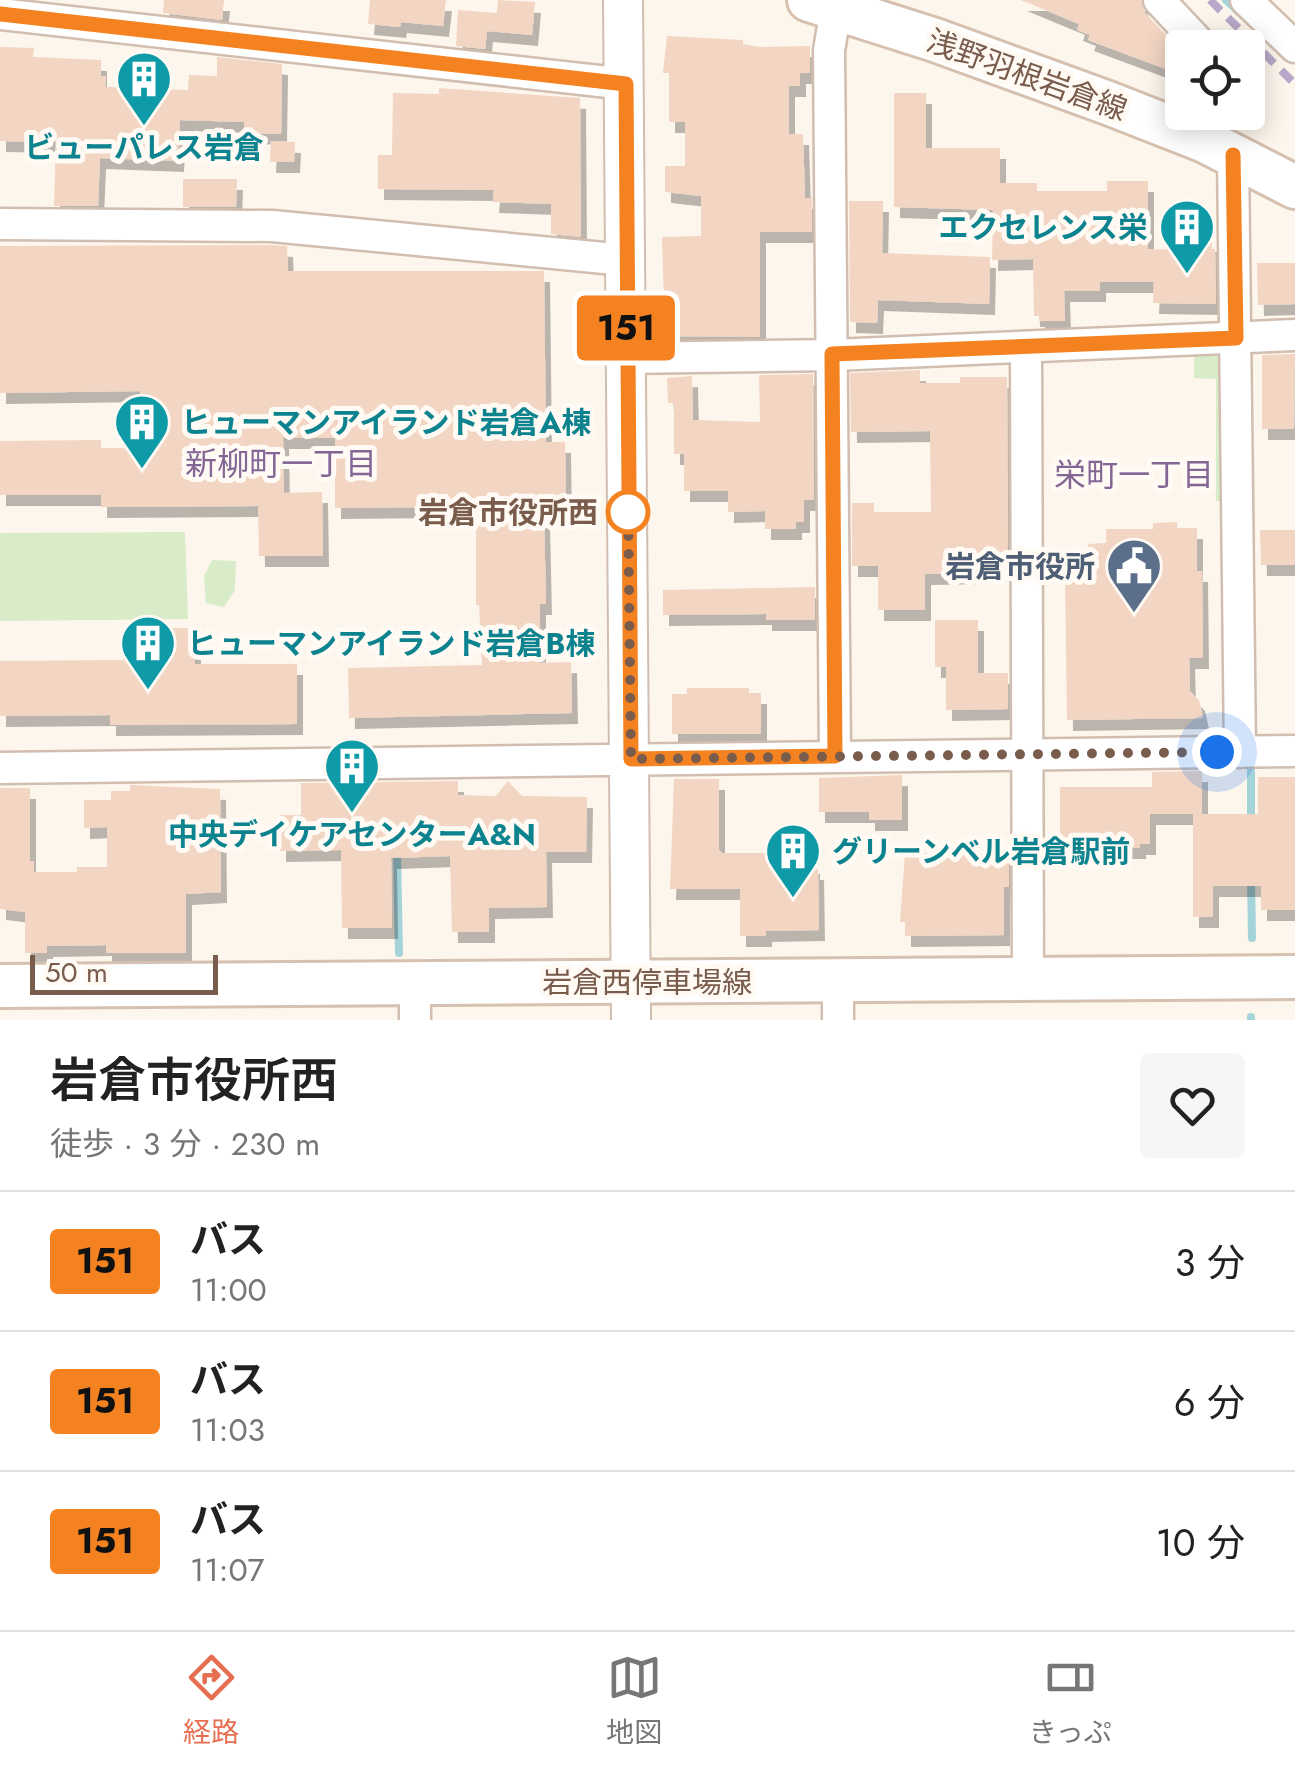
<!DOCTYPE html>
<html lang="ja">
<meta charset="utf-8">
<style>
body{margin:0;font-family:Jost,"Noto Sans JP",sans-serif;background:#f6f6f6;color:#222;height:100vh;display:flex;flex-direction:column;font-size:38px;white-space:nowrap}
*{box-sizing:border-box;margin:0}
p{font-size:32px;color:#767676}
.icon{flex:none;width:55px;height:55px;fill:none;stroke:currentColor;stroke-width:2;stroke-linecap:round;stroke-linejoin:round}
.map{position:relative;height:1020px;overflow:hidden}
.panel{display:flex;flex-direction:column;background:#fff;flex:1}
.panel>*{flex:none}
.badge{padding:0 20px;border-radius:8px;font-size:35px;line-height:65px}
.controls{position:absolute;left:1165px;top:30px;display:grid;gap:20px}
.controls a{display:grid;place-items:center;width:100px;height:100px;border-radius:10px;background:#fff;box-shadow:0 5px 25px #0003;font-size:50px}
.scale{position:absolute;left:30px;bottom:25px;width:188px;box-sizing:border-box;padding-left:10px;border:5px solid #7a5c4d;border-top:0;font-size:28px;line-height:35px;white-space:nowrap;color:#7a5c4d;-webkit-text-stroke:8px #fffaf3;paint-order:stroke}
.you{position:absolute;width:50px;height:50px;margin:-25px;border:8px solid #fff;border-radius:50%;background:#1a73e8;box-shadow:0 0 0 15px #1a73e833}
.map>.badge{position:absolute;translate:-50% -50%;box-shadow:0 0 0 5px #fff}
.round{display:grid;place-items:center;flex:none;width:105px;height:105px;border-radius:10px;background:#f6f6f6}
.summary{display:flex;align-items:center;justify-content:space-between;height:170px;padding:0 50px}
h1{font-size:48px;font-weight:600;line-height:75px}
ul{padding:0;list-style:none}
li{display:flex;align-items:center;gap:30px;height:140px;padding:0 50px;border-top:2px solid #e0e0e0}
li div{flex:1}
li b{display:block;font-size:38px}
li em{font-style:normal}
li .badge{min-width:110px;font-weight:700;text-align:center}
.menu{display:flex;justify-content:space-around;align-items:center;height:140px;border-top:2px solid #e0e0e0;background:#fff;font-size:28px;color:#767676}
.menu a{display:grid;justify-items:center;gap:5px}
.menu .active{color:#e76f51}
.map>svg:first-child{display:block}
</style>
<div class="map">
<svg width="1295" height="1020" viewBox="0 0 1295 1020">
<defs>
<filter id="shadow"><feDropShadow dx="6" dy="11" stdDeviation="0" flood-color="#0004"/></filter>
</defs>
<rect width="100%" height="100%" fill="#fdf6ec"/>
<g fill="#d8ecc9">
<polygon points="1214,351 1226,361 1226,501 1216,501 1216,379 1194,378 1194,352"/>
<polygon points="185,532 188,619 0,621 0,533"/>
<polygon points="212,560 236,561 235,590 224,607 206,603 204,576"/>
</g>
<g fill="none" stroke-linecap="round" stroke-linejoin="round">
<g stroke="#a5d3da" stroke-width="8">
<polyline points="1226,0 1241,14"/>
<polyline points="1248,73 1249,115"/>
<polyline points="1251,765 1251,821"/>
<polyline points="397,852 399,953"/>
<polyline points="1251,880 1252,938"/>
<polyline points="1251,1017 1251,1020"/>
</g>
</g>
<g fill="#f3d5c3" filter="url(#shadow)">
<polygon points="164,0 224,0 222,20 163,13"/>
<polygon points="370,0 446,0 443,26 401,22 400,27 368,24"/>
<polygon points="498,0 535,2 532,35 487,31 485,49 456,46 458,10 497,13"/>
<polygon points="1021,0 1141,0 1145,13 1182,52 1182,75 1088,40 1090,35 1077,30 1079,24"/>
<polygon points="667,36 743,40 743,44 760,47 810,46 810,73 800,73 800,86 789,86 789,134 803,134 805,198 812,198 812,232 760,232 760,337 665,336 662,237 701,236 701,196 665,192 665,166 685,166 685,122 669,122 669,73 663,73"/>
<polygon points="0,47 34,48 33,57 101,60 101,76 106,76 105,87 188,90 189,75 217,76 217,57 282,64 281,134 244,133 244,122 180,120 178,161 100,158 98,206 54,206 56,142 0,141"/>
<polygon points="439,88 580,98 581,237 551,234 551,204 493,202 494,190 378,189 378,155 392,155 393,93 439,94"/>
<polygon points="894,93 926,93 926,148 1000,148 1000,183 1037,183 1037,191 1107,191 1107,181 1148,181 1148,249 1192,250 1193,241 1212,241 1212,249 1215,249 1216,304 1153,303 1154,282 1100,282 1100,291 1064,291 1065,321 1039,321 1039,316 1034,316 1033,259 992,260 993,210 894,207"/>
<polygon points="271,141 295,142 294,162 270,162"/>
<polygon points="183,179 237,179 236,207 183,207"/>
<polygon points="849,201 883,201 882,253 990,257 989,304 878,300 877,323 850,322"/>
<polygon points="271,245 287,246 288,271 544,271 546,442 565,442 566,515 544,515 546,604 540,604 540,663 571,662 572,713 349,718 348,668 482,665 479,605 476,605 476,516 436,516 436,507 335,508 335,438 283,438 284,493 322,492 323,556 259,556 258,506 101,507 101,495 0,495 0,441 101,440 101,448 140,448 140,391 0,393 0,246"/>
<polygon points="1257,263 1295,263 1295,304 1258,305"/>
<polygon points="1295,354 1294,429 1262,429 1262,355"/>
<polygon points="920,370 920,383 960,383 960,377 1007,377 1008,563 995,563 995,569 977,569 977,573 925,574 925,610 878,610 878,566 852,566 852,503 874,503 874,512 931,512 930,431 851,432 850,373"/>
<polygon points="813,374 814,500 804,500 804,522 796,522 796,529 765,529 765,511 728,512 728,491 684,491 684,454 674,454 674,403 668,403 667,378 692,376 693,420 760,422 759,375"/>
<polygon points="1177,522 1177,528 1197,528 1197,571 1202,571 1203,658 1189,658 1190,691 1199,700 1203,718 1067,720 1065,573 1077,573 1077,558 1089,558 1088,544 1106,543 1106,529 1153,529 1153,523"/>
<polygon points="1260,530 1295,530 1295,565 1261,565"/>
<polygon points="815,587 815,620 766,620 766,614 663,615 663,590"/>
<polygon points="935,620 978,620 978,673 1008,673 1008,709 946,710 946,667 935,667"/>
<polygon points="123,628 195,628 195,664 297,664 297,724 110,725 110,715 0,716 0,661 123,660"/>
<polygon points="687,688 749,688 749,693 761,693 761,734 672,734 672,694 687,694"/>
<polygon points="1202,771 1202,814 1150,814 1150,844 1140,844 1140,848 1063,848 1063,840 1060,840 1060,787 1152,787 1152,772"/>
<polygon points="902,775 902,820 869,820 869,812 819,812 819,778"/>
<polygon points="1258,777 1295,777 1295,910 1261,910 1261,886 1213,886 1213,917 1193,917 1193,814 1258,814"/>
<polygon points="674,779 719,779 719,850 722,853 799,853 799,863 814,863 814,869 818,869 819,930 766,931 766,936 740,936 740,889 670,889"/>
<polygon points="458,781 458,795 496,796 508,781 522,796 587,797 586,852 546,852 547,907 489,908 489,932 452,932 450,856 391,858 392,928 342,928 341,850 280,851 280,815 301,815 301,783"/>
<polygon points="130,785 220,789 221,892 186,894 186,953 106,953 106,945 47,946 47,953 25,953 25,912 0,909 0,788 30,788 30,861 34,861 34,872 77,872 77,867 107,867 107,827 84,828 84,800 111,800 111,791 130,791"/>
<polygon points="905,853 1009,853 1009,887 1004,887 1004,935 905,936 905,922 900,922"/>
</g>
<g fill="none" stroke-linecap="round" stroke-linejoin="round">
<g stroke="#d1beb0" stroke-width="35">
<g id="minor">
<polyline points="1159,0 1204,48"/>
<polyline points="1246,0 1295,47"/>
<polyline points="0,14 626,84"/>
<polyline points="1205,141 1218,112"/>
<polyline points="1233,155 1240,752"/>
<polyline points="0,224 272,226 625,260"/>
<polyline points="1026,347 1028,979"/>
<polyline points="626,358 833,355 1295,335"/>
<polyline points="835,756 829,51 836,7"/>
<polyline points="0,768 1295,751"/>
<polyline points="838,980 838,1020"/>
<polyline points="415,984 415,1020"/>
</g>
</g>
<g stroke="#d1beb0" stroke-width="42">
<polyline id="tertiary" points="623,0 631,1020"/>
</g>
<g stroke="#d6c0b0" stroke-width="48">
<g id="secondary">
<polyline points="809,0 935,40 1108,103 1205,141 1295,187"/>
<polyline points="0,986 1295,977"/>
</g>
</g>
<use href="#minor" stroke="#fff" stroke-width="30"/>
<use href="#tertiary" stroke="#fff" stroke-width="38"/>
<use href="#secondary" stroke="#fff" stroke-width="42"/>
<polyline stroke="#b9a8c9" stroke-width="8" stroke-dasharray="15 10" stroke-linecap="butt" points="1210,0 1295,84"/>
</g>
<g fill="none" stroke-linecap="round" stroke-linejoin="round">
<g stroke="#fff" stroke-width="22">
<polyline id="line" points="0,14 626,84 631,759 835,756 832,354 1236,338 1233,155"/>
</g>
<use href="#line" stroke="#f58220" stroke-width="15"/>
<polyline stroke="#7a5c4d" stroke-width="10" stroke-dasharray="0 18" points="628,512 628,497 631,759 1217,752"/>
</g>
<defs>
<g id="building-pin" transform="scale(2.875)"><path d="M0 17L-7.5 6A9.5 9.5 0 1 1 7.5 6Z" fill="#0f9aa8" stroke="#fffaf3"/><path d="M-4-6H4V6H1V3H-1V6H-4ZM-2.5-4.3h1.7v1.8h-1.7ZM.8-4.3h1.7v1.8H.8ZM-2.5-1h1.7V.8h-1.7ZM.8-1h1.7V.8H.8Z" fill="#fff"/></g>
<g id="civic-pin" transform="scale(2.875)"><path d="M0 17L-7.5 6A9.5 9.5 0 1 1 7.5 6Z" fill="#5c6f8a" stroke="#fffaf3"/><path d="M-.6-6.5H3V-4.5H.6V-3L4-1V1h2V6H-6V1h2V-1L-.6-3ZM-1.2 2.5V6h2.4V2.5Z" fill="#fff"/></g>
</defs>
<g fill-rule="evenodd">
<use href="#building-pin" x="144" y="79"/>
<use href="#building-pin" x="1187" y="227"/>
<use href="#building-pin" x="142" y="422"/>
<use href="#civic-pin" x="1134" y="566"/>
<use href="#building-pin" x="148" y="643"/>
<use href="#building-pin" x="352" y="766"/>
<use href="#building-pin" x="793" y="851"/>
</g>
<circle fill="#fff" stroke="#f58220" stroke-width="5" cx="628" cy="512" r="20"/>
<g text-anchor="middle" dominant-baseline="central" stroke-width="10" stroke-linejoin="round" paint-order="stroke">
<g font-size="30" fill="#7a5c4d" stroke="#fffaf3">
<text transform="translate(1027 75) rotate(20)">浅野羽根岩倉線</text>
<text x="647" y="982">岩倉西停車場線</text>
</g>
<g font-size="30" font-weight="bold" fill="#0d838f" stroke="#fffaf3" text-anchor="start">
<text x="144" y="147" text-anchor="middle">ビューパレス岩倉</text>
<text x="1148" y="227" text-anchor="end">エクセレンス栄</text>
<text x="181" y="422">ヒューマンアイランド岩倉A棟</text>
<text x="187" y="643">ヒューマンアイランド岩倉B棟</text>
<text x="352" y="834" text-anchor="middle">中央デイケアセンターA&amp;N</text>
<text x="832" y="851">グリーンベル岩倉駅前</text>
</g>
<g font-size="30" font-weight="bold" fill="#7a5c4d" stroke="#fffaf3" text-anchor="end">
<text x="598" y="512">岩倉市役所西</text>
</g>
<g font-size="30" font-weight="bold" fill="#4e5e75" stroke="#fffaf3" text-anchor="end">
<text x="1095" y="566">岩倉市役所</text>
</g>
<g font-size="32" fill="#846695" stroke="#fffaf3">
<text x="281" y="464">新柳町一丁目</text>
<text x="1134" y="475">栄町一丁目</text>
</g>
</g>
</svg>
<div class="controls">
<a><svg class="icon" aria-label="locate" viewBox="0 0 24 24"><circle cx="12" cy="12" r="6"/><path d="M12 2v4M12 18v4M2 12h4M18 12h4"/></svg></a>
</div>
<div class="scale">50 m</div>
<div class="you" style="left:1217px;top:752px"></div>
<b class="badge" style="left:626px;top:328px;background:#f58220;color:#111">151</b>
</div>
<section class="panel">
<div class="summary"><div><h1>岩倉市役所西</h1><p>徒歩 · 3 分 · 230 m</p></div><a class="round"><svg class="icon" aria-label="heart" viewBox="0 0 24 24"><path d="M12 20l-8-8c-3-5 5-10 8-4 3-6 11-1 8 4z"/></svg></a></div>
<ul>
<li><span class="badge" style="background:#f58220;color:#111">151</span><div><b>バス</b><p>11:00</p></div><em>3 分</em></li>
<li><span class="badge" style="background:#f58220;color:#111">151</span><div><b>バス</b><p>11:03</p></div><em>6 分</em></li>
<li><span class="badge" style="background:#f58220;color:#111">151</span><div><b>バス</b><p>11:07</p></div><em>10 分</em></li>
</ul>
</section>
<nav class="menu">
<a class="active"><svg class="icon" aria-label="directions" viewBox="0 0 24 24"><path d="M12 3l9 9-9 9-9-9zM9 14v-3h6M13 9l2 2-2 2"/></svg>経路</a>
<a><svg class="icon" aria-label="map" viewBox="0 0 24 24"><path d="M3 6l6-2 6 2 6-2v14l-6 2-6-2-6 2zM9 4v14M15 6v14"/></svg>地図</a>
<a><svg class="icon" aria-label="tickets" viewBox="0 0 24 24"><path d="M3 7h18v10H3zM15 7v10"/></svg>きっぷ</a>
</nav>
